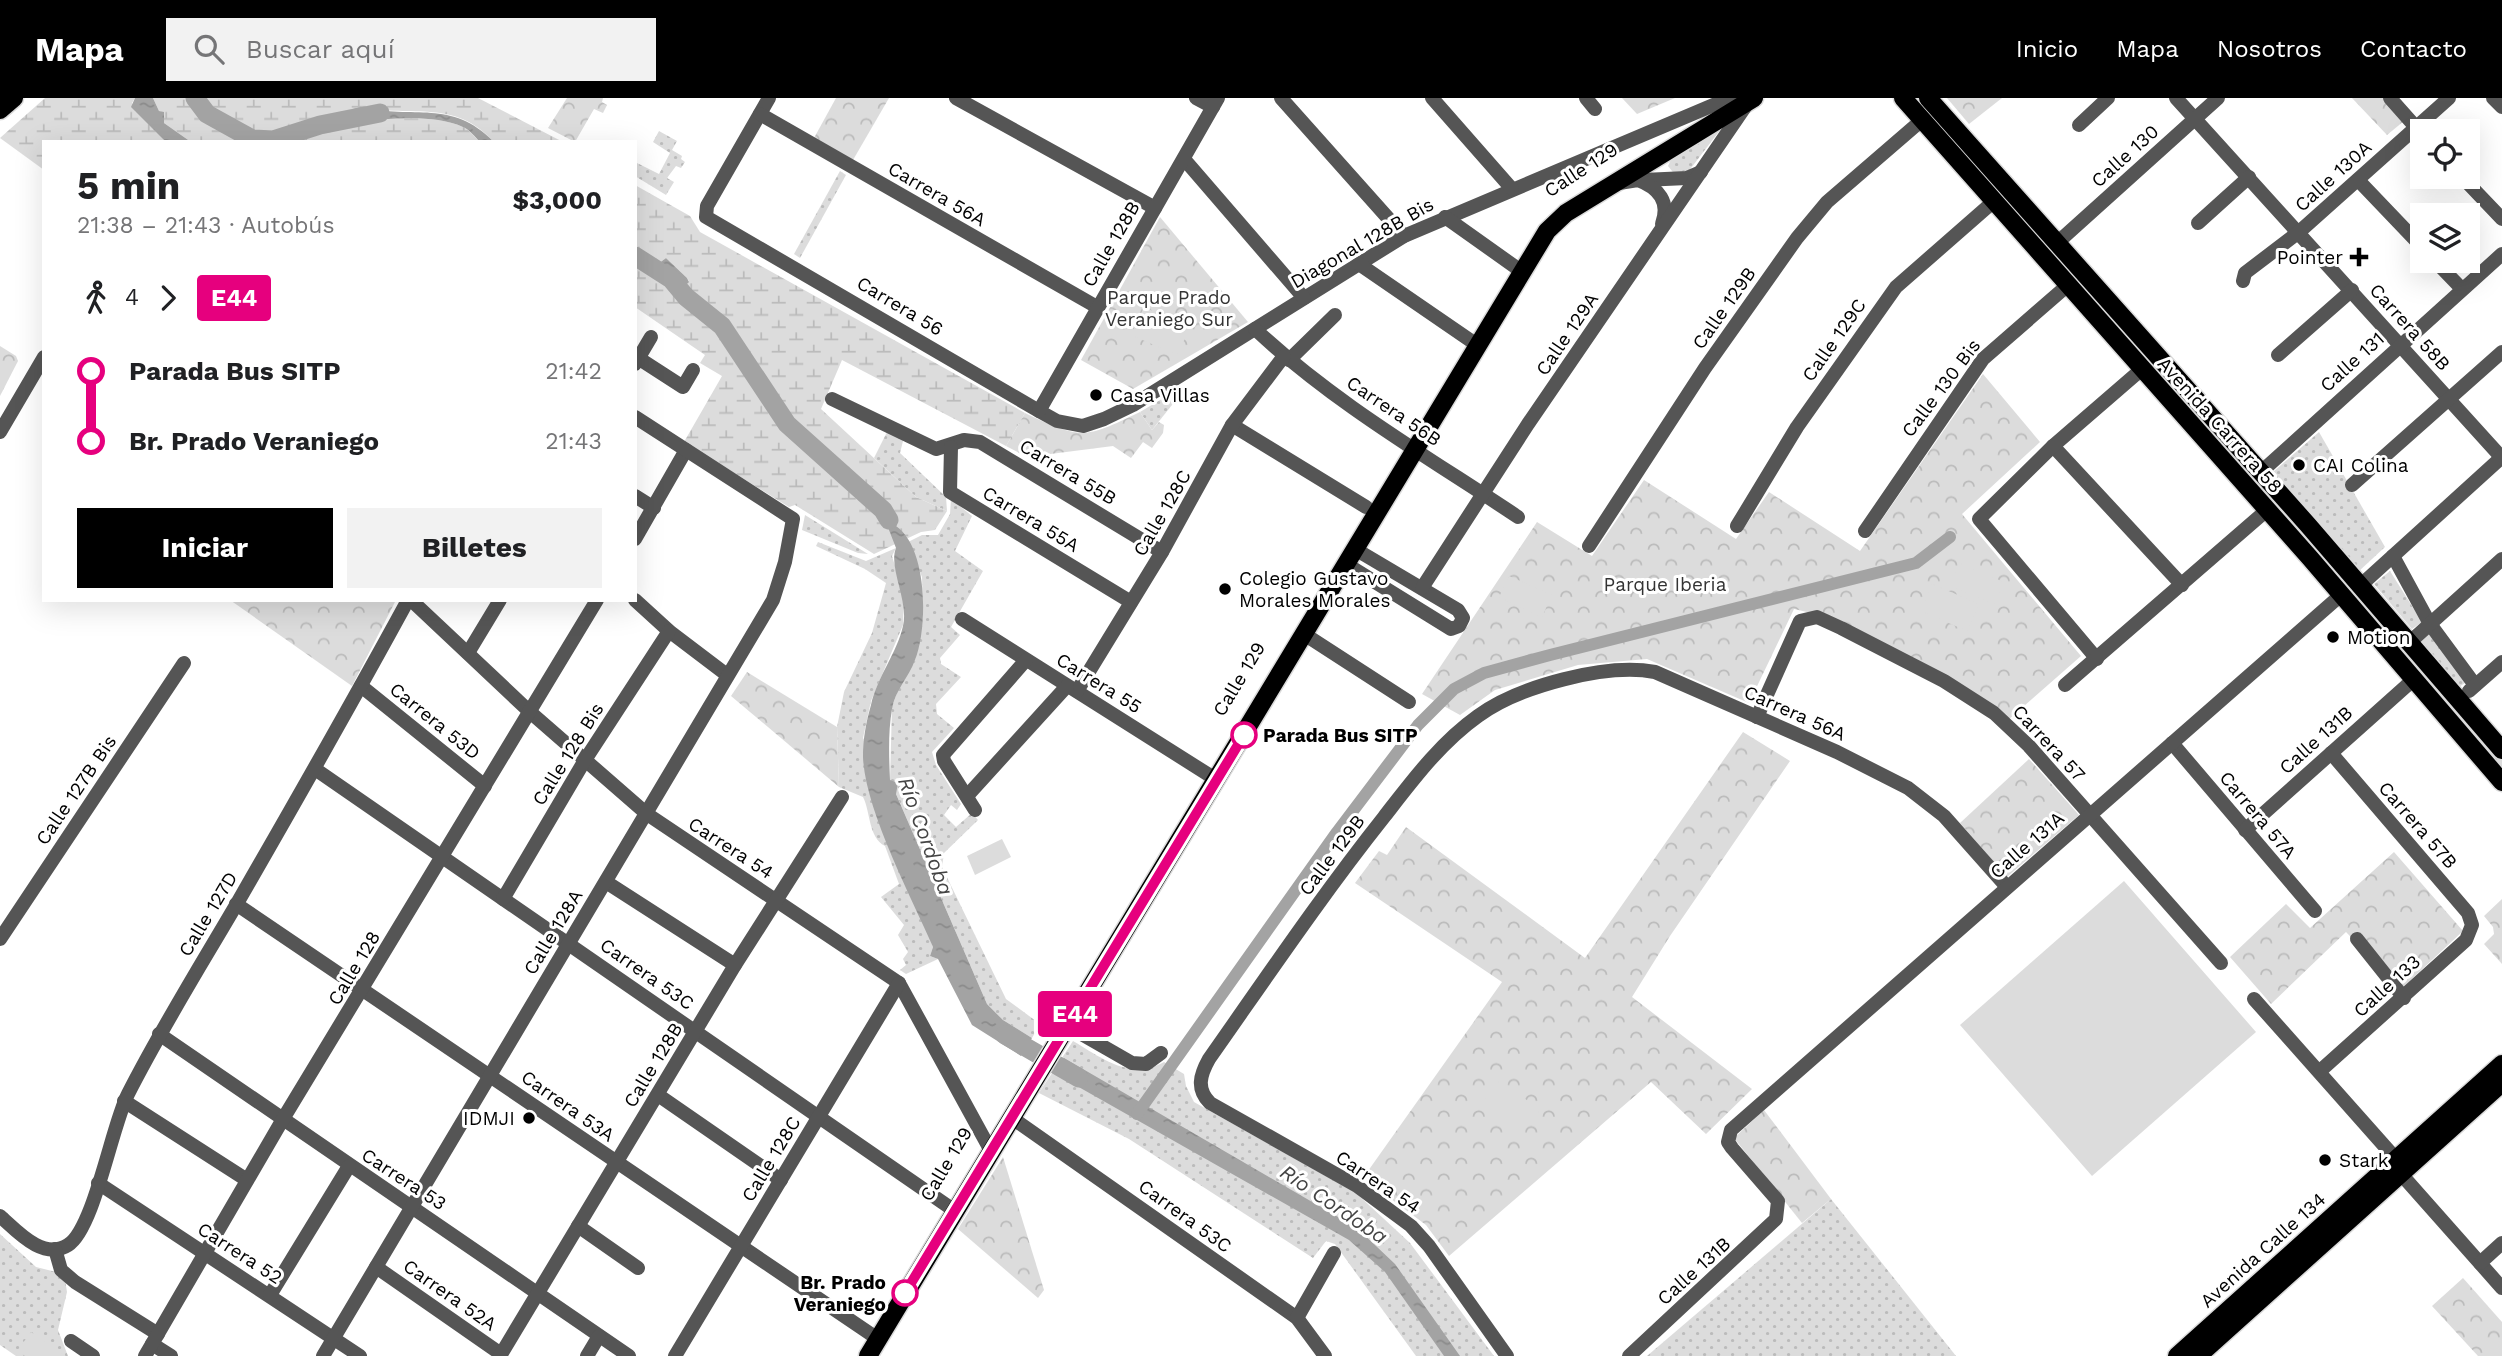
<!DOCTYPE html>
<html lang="es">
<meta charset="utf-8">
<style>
body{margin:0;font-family:"Work Sans",sans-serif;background:#f2f2f2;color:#202124;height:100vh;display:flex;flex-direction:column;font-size:26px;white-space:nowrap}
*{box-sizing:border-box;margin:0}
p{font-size:23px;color:#757577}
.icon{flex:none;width:38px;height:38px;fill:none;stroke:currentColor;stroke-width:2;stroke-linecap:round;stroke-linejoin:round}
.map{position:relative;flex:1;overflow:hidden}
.details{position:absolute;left:42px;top:42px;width:595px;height:462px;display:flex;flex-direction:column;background:#fff;border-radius:0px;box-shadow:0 7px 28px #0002}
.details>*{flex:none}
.badge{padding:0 14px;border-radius:5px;font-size:24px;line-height:46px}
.tools{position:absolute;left:2410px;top:21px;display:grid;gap:14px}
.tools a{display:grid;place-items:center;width:70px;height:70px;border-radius:0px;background:#fff;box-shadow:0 7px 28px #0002;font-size:35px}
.map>.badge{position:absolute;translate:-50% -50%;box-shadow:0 0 0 4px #fff}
.legs{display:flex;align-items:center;gap:10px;height:77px;padding:0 35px;font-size:23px}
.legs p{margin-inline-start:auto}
.headline{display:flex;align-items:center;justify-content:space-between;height:119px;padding:0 35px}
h1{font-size:38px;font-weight:700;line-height:52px}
.primary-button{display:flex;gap:14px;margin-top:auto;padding:14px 35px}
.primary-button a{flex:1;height:80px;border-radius:0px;background:#000;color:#fff;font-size:28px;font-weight:700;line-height:80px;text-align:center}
.primary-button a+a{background:#f2f2f2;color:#202124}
ul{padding:0 35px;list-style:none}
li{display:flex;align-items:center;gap:24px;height:70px;font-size:26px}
li i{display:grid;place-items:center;width:10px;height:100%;margin:0 9px;background:currentColor}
li i::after{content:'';width:18px;height:18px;margin:-9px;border:5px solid;border-radius:50%;background:#fff}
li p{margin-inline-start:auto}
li:first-child i{background:linear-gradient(#0000 50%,currentColor 0)}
li:last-child i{background:linear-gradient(currentColor 50%,#0000 0)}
header{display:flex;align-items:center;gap:42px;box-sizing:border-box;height:98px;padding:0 35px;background:#000;color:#fff}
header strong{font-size:33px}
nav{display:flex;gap:38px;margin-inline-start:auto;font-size:24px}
.search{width:490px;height:63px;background:#f2f2f2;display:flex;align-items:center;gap:18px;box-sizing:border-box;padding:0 24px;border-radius:0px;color:#757577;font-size:26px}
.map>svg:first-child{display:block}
</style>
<header>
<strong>Mapa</strong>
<div class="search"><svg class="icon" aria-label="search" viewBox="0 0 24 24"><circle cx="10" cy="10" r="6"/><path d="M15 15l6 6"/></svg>Buscar aquí</div>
<nav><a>Inicio</a><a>Mapa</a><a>Nosotros</a><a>Contacto</a></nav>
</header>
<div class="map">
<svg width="2502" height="1258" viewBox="0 0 2502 1258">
<defs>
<pattern id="grass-dots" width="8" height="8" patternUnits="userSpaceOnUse" patternTransform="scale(1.75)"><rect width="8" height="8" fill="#dcdcdc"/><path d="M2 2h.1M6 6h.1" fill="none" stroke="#bbb" stroke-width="1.8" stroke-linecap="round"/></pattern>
<pattern id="wetland-marsh" width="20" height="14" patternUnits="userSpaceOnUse" patternTransform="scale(1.75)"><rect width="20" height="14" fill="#dcdcdc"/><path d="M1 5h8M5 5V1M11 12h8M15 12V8" fill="none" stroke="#bbb"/></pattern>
<pattern id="park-crowns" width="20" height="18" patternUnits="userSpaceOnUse" patternTransform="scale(1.75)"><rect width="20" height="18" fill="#dcdcdc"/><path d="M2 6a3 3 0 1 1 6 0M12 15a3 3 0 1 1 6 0" fill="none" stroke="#bbb"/></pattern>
<pattern id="water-ripples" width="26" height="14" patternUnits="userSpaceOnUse" patternTransform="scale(1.75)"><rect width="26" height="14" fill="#a3a3a3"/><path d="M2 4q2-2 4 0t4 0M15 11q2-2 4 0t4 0" fill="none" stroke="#8b8b8b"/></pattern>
</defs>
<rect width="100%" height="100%" fill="#fff"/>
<g fill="url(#grass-dots)">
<polygon points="1911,0 1953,38 2502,662 2502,677"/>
<polygon points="1724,27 1688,74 1676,78 1668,68 1674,55"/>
<polygon points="659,33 677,43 672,52 682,58 681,61 685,64 681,70 676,68 667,80 674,84 666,97 635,78 635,64 659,76 670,55 653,44"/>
<polygon points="840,73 846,77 800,160 794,156"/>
<polygon points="1182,289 1184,292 1152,332 1140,314"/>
<polygon points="888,332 904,339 900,355 946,399 947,413 916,399 874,360"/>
<polygon points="2319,334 2385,449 2358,474 2273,374"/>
<polygon points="951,401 972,418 955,453 983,473 951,529 960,537 940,560 941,566 961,579 936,606 937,616 954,630 932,654 936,667 961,706 957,712 951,707 944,717 956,729 972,715 978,722 944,755 942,769 1006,901 1040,926 1032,940 1003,922 987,906 890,682 892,609 900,586 915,562 923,519 922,479 908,444 922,437 938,437 950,416"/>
<polygon points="805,417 868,456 858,455 802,432"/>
<path d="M818,444L866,463L896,450L892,458L904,498L903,527L871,603L863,640L933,849L930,858L938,861L906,876L900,872L906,867L903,861L908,854L898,837L904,827L881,799L899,786L885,748C868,739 871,715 863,699L839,689L837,629L844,594L872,535L886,485L865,471L816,448Z"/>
<polygon points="2390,473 2422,524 2412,531 2374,486"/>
<polygon points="2431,532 2468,583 2459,589 2419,544"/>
<path d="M1073,943C1102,960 1130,983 1164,964L1184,976L1186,988L1194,1004L1356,1095L1410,1145L1494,1258H1416L1335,1146L1326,1143L1313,1160L1129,1041L1039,995Z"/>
<polygon points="1831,1101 1956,1258 1647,1258"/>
<polygon points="0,1136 36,1169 64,1176 67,1194 58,1232 68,1258 16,1258 0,1247"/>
</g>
<g fill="url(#wetland-marsh)" fill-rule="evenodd">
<polygon points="45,0 135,0 132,5 136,14 140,14 166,44 44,44 44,72 0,40"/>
<path d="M153,0H478L563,44H494C454,0 413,20 361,9L353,15L358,22C391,22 432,15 463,29C469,31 474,39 480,44H191L164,25V15L159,13Z"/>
<path d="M635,87L690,118L700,134L1025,315L1006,348L842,262L821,311L916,399L947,413L935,432L921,434L874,456L795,407L789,409L684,344L722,278L700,265L705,257L635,209ZM666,160L687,180L689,183L685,189L676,185L658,166Z"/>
</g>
<g fill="url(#park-crowns)">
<polygon points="567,0 603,0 602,4 607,7 603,15 594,11 575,44 548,30"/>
<polygon points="836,0 889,0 853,62 814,40"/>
<polygon points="1622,0 1675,0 1637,16"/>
<polygon points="1947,0 2002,0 1969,26"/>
<polygon points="2352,0 2383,0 2404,23 2387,37"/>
<polygon points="1160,119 1248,224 1133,291 1081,262"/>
<polygon points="0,248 16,258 18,263 0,298"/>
<polygon points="1983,276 2040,344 1962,416 2081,558 2008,622 1824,518 1794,511 1749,605 1647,561 1578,567 1495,592 1460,617 1422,596 1537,424 1592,458 1644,382 1736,441 1769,394 1860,453"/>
<path d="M1140,314L1152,332L1159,324L1164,327L1163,335L1152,350L1143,344L1131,360L1113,348L1027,359L1006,348L1025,315C1082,342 1084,341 1140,314Z"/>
<polygon points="230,502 396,502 352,588"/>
<polygon points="747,574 837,629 839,689 731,598"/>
<polygon points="1743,634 1790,663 1670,838 1632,899 1752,991 1706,1036 1651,984 1449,1158 1426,1127 1363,1080 1502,884 1355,785 1379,753 1387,757 1406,729 1585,860"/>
<polygon points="2029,661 2079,717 2007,779 1960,725"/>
<polygon points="2394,754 2463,833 2401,891 2346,834 2271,906 2230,859 2286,806 2310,830"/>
<polygon points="2502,801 2502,866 2484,846 2494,836 2493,829 2484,818"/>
<polygon points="1764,1012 1831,1101 1802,1125 1734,1040"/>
<polygon points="1003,1059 1044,1192 1038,1200 958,1131"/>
<polygon points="2463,1180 2502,1224 2502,1258 2478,1258 2432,1208"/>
</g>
<g fill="#dcdcdc">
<polygon points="1144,209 1190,230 1177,257 1131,237"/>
<polygon points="1959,465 2004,484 1994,506 1950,488"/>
<polygon points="1509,478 1552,497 1542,519 1499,499"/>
<polygon points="1932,486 1979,506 1967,533 1921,513"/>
<polygon points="1002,741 1011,759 975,777 967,758"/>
<polygon points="2124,783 2256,934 2092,1078 1960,927"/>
<polygon points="1500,982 1540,1012 1524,1033 1484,1003"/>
<polygon points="31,1234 65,1258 25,1258 17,1253"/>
</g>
<g fill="url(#water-ripples)">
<polygon points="135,0 153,0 159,13 164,14 164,25 191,44 166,44 131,9"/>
<path d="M361,9C414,22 451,0 494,44H480C475,39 469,31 463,29C432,15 391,22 358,22L353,11Z"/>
<polygon points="666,160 687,180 689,184 684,189 658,166"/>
<path d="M872,394L880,408L886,409L898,422L896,428C928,450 928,529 915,562C909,579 895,592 892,611C888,634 889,659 890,682L898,685L896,696L987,906L1003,922L1032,940L1021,958L972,927L938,861L930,858L933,849C911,798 865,712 863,659C863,641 866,624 871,607C877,579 897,555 903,528C909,503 888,469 896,450L882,414L874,412L873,399L869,396Z"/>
<polygon points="1064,960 1357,1130 1395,1166 1460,1258 1444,1258 1385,1174 1349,1142 1054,975"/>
</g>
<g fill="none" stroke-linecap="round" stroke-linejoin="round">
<polyline stroke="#a3a3a3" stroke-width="12" points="1137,1016 1337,734 1418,627 1454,591 1484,575 1550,557 1916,465 1950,439"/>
<g stroke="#a3a3a3" stroke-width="19">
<polyline points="195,0 207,16 252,41 273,42 320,27 380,15"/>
<polyline points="635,158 671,181 686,199 722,228 787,326 883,412 889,422"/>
<polyline points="1005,937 1079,980"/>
</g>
<g stroke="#dbdbdb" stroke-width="21">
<g id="major">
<polyline points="1903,0 2310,460 2502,684"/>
<polyline points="1928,0 2308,427 2502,652"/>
<polyline points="0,12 14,0"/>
<polyline points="868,1258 1547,133 1566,115 1754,0"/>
<polyline points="2177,1258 2502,966"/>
<polyline points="2198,1258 2502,985"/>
</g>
</g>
<g stroke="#555" stroke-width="14">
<polyline points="769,0 707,108 706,119 1039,313 1057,323 1083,328 1104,321 1133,307 1404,138 1730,0"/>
<polyline points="956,0 1155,110"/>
<polyline points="1196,0 1213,9"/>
<polyline points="1281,0 1404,138"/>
<polyline points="1432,0 1512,91"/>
<polyline points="1586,0 1595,11"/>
<polyline points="2176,0 2502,360"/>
<polyline points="2390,0 2421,35"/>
<polyline points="2493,0 2502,9"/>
<polyline points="760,16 1097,209"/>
<polyline points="2079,27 2108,0"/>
<polyline points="1184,61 1304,200"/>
<polyline points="2462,79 2502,121"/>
<polyline points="1643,82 1687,80 1701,74"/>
<polyline points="2358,82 2422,149"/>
<path d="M1619,85L1638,82C1659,90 1670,104 1662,126"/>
<polyline points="1445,119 1521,173"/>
<polyline points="2198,125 2249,79"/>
<polyline points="2057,145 2218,0"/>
<polyline points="2435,163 2462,191"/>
<polyline points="1359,166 1477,247"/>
<polyline points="2243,183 2245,175 2299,134 2449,0"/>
<path d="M1255,231C1334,305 1428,359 1518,419"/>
<polyline points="2278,257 2352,192"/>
<polyline points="635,258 683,289 693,272"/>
<polyline points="1289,262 1335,217"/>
<polyline points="635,266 651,239"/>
<polyline points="832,301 936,351 964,342 980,344 1162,454"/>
<polyline points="1039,313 1218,0"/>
<polyline points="1232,327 1366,409"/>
<polyline points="0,334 44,259"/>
<polyline points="2053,348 2182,487"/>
<polyline points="951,349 950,394 1131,504"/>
<polyline points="2261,374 2502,156"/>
<polyline points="2352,387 2502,254"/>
<polyline points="635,398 654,410"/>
<polyline points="1737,428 1797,329 1896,189 1993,104"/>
<polyline points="1865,433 1983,261 2068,187"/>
<polyline points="635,441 686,352"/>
<polyline points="1589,448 1705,270 1797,140 1827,104 1922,22"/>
<polyline points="2393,458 2430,526 2475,587"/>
<polyline points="1346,466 1451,531 1459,528 1463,520 1458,512 1355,451"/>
<polyline points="2361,487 2502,359"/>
<polyline points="1422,490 1528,326 1747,6"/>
<polyline points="411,502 530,614 647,716 899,885 991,1053"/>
<polyline points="635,502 669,533 727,577"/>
<polyline points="962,521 1217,682"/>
<polyline points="1304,536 1409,604"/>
<polyline points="2410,544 2502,461"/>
<polyline points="468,555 500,502"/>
<polyline points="2097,561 1979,421 2053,348 2142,271"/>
<polyline points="2065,587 2267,412"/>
<polyline points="361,588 485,688"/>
<polyline points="1077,593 1162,454 1232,327 1284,258"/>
<polyline points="2469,593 2502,564"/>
<polyline points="1757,619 1800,523 1817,519 1841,530 1944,583 1994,615 2029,648 2221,865"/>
<polyline points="2172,645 2315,813"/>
<polyline points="315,671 955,1113"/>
<polyline points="967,698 1067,588"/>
<polyline points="975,712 944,663 943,657 1026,562"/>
<polyline points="2245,732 2413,582"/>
<polyline points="606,784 735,867"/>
<polyline points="503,801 585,662 669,533"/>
<polyline points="236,806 878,1241"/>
<polyline points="0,841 184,565"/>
<polyline points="2357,841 2404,900"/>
<polyline points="2254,901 2396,1061"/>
<polyline points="1057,922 1132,965 1146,966 1161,955"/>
<polyline points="159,936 629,1258"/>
<polyline points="2320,973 2466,842 2472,827 2468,815 2331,655"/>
<polyline points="658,997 781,1082"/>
<polyline points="124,1003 247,1082"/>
<polyline points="1012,1020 1297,1220 1325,1258"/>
<polyline points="2401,1076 2502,1190"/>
<polyline points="98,1085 360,1258"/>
<path d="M0,1118C17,1133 43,1163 68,1147C94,1131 112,1027 128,996C162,929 201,867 239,802C296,703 353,603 408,502"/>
<polyline points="578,1128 638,1170"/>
<polyline points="55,1151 61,1172 75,1184 158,1236"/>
<polyline points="2480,1165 2502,1145"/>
<polyline points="376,1169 501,1256"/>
<polyline points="270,1197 349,1068"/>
<polyline points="1297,1220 1334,1155"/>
<polyline points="71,1243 93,1258"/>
<polyline points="152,1246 171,1258"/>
<polyline points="145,1258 283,1021 597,502"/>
<polyline points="323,1258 773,502 785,464 793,421 635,319"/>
<polyline points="500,1258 735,867 842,699"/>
<polyline points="587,1258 599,1238"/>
<polyline points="675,1258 899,885"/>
<path d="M1507,1258L1429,1148L1411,1128L1357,1088L1210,1005C1196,991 1200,977 1209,961C1266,880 1322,797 1384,719C1412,683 1440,645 1478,618C1519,588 1606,565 1655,574L1837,654L1908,690L1944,718L2007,789"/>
<polyline points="1629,1258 1776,1121 1778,1103 1732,1050 1728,1044 1731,1032 2341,497"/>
</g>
<use href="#major" stroke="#000" stroke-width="18"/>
</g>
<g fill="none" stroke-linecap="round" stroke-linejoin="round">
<g stroke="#fff" stroke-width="16">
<polyline id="line-1" points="905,1195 1244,637"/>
</g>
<use href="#line-1" stroke="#e6007e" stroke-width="10"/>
</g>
<g fill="#000" stroke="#fff" stroke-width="2.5">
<path d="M2355.5 148.5h7v7h7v7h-7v7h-7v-7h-7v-7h7z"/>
<circle cx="1096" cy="297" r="7"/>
<circle cx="2299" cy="367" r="7"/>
<circle cx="1225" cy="491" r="7"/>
<circle cx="2333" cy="539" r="7"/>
<circle cx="529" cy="1020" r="7"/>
<circle cx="2325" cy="1062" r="7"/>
</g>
<g fill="#fff" stroke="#e6007e" stroke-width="3.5">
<circle cx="1244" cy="637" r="12"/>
<circle cx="905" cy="1195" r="12"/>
</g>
<g text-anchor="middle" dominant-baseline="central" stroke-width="6" stroke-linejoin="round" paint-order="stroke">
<g font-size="19" fill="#000" stroke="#fff">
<text transform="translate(2125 58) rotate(-42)">Calle 130</text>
<text transform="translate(1581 72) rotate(-33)">Calle 129</text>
<text transform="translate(2333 78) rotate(-42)">Calle 130A</text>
<text transform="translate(937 96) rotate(30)">Carrera 56A</text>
<text transform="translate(1362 145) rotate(-30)">Diagonal 128B Bis</text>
<text transform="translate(1111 146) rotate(-60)">Calle 128B</text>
<text transform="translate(900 208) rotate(31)">Carrera 56</text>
<text transform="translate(1724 210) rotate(-55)">Calle 129B</text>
<text transform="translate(2410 229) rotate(48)">Carrera 58B</text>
<text transform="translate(1567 236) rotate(-56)">Calle 129A</text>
<text transform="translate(1834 242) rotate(-55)">Calle 129C</text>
<text transform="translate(2352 264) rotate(-42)">Calle 131</text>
<text transform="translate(1941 290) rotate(-53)">Calle 130 Bis</text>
<text transform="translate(1394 313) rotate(34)">Carrera 56B</text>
<text transform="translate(2220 327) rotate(48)">Avenida Carrera 58</text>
<text transform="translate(1068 374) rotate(31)">Carrera 55B</text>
<text transform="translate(1162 415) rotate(-60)">Calle 128C</text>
<text transform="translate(1031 421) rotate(31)">Carrera 55A</text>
<text transform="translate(1239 581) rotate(-59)">Calle 129</text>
<text transform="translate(1099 585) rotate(32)">Carrera 55</text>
<text transform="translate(1795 615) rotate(24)">Carrera 56A</text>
<text transform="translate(435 623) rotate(39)">Carrera 53D</text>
<text transform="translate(2316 642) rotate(-42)">Calle 131B</text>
<text transform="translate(2049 645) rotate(47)">Carrera 57</text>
<text transform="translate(568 656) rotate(-58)">Calle 128 Bis</text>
<text transform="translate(76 692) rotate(-56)">Calle 127B Bis</text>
<text transform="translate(2258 717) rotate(50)">Carrera 57A</text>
<text transform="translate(2418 727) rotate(49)">Carrera 57B</text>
<text transform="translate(2027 747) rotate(-41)">Calle 131A</text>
<text transform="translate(731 750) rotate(33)">Carrera 54</text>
<text transform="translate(1332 757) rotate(-53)">Calle 129B</text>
<text transform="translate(208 816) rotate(-59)">Calle 127D</text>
<text transform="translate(553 834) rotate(-59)">Calle 128A</text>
<text transform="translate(354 870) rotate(-59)">Calle 128</text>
<text transform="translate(647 876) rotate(35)">Carrera 53C</text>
<text transform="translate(2387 888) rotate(-42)">Calle 133</text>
<text transform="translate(653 967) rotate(-59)">Calle 128B</text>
<text transform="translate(568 1008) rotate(35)">Carrera 53A</text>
<text transform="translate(771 1061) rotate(-59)">Calle 128C</text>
<text transform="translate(946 1066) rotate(-59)">Calle 129</text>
<text transform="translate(404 1081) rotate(33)">Carrera 53</text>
<text transform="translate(1378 1084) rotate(34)">Carrera 54</text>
<text transform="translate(1185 1118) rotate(36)">Carrera 53C</text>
<text transform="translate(2263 1152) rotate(-42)">Avenida Calle 134</text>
<text transform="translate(240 1155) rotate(33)">Carrera 52</text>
<text transform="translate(1694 1173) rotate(-42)">Calle 131B</text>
<text transform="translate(450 1197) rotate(35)">Carrera 52A</text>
</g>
<g font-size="19" fill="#000" stroke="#fff" text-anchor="start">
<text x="2343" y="159" text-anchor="end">Pointer</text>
<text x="1110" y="297">Casa Villas</text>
<text x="2313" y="367">CAI Colina</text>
<text x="1239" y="480">Colegio Gustavo<tspan x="1239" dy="22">Morales Morales</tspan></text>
<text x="2347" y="539">Motion</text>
<text x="515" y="1020" text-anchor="end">IDMJI</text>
<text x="2339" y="1062">Stark</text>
</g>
<g font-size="19" fill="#333" stroke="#fff">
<text x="1169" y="199">Parque Prado<tspan x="1169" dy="22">Veraniego Sur</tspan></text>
<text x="1665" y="486">Parque Iberia</text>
</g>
<g font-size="19" font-weight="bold" fill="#000" stroke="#fff" text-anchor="start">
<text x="1263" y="637">Parada Bus SITP</text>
<text x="886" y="1184" text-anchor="end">Br. Prado<tspan x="886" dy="22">Veraniego</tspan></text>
</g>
<g font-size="21" font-style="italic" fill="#444" stroke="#fff">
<text transform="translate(926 738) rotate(70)">Río Cordoba</text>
<text transform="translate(1334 1106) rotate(34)">Río Cordoba</text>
</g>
</g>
</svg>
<div class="tools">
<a><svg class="icon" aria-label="locate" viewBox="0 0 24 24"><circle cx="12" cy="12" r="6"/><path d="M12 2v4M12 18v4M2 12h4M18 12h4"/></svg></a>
<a><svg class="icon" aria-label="layers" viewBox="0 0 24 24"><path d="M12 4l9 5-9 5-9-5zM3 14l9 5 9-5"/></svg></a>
</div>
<b class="badge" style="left:1075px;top:916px;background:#e6007e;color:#fff">E44</b>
<section class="details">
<div class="headline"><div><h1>5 min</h1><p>21:38 – 21:43 · Autobús</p></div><b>$3,000</b></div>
<div class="legs"><svg class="icon" aria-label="walk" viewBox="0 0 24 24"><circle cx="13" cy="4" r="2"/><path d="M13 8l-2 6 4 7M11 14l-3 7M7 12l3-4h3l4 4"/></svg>4<svg class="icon" aria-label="forward" viewBox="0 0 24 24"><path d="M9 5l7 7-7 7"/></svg><b class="badge" style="background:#e6007e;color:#fff">E44</b></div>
<ul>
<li><i style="color:#e6007e"></i><b>Parada Bus SITP</b><p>21:42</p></li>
<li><i style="color:#e6007e"></i><b>Br. Prado Veraniego</b><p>21:43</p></li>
</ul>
<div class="primary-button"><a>Iniciar</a><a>Billetes</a></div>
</section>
</div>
